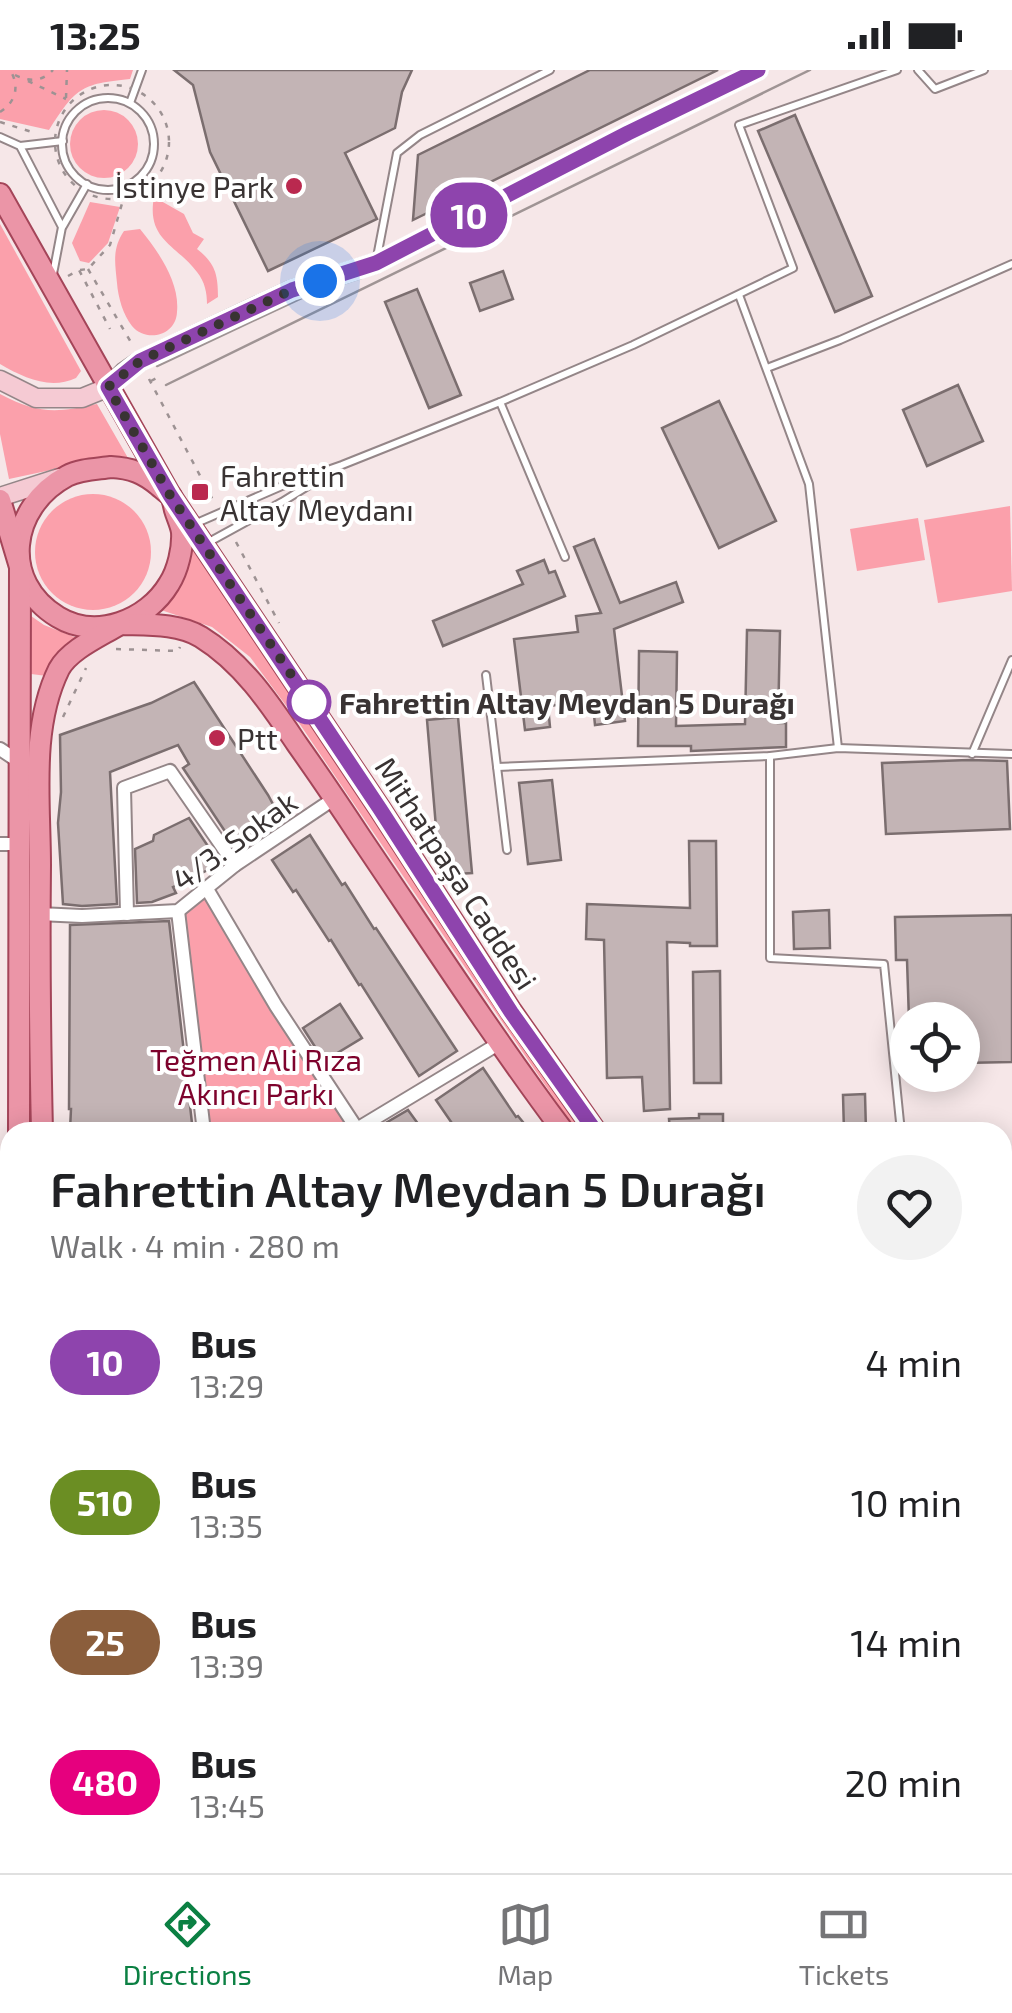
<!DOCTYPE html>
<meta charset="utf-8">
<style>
body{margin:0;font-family:"Exo 2",sans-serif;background:#f2f2f2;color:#202124;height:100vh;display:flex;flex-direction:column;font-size:38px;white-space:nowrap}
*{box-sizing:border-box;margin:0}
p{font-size:32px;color:#757577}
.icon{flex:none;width:55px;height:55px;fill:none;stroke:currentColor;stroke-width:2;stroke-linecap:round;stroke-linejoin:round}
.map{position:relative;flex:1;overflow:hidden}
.sheet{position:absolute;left:0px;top:1052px;width:1012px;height:752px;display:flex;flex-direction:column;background:#fff;border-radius:30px 30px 0 0;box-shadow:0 5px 25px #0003}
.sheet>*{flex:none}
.badge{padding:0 20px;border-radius:32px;font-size:35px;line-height:65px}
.tools{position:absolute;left:890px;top:932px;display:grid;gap:20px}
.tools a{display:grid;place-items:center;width:90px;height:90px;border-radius:50%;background:#fff;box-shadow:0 5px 25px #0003;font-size:50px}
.you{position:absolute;width:50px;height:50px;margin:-25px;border:8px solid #fff;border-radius:50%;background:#1a73e8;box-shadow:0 0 0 15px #1a73e833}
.map>.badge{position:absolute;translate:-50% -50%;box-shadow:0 0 0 5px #fff}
.round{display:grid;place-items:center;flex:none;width:105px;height:105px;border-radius:52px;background:#f2f2f2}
.overview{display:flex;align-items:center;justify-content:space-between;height:170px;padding:0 50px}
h1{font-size:48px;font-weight:600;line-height:75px}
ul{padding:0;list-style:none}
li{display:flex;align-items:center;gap:30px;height:140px;padding:0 50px}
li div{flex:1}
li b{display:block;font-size:38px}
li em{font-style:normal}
li .badge{min-width:110px;font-weight:700;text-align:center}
.status{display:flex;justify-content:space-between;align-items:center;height:70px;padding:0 50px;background:#fff;direction:ltr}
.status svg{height:28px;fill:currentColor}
.menu{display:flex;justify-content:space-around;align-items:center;height:140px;border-top:2px solid #e0e0e0;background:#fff;font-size:28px;color:#757577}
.menu a{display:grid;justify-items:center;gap:5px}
.menu .on{color:#0b8043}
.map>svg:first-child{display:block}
</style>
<div class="status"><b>13:25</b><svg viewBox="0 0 49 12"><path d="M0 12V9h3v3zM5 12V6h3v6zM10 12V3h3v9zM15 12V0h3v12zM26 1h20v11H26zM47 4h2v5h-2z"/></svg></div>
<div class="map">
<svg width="1012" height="1803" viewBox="0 0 1012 1803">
<rect width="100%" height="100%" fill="#f6e7e8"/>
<g fill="#fba0ab">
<path d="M0,0H133L130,9C80,14 76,18 49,60L0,49Z"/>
<circle cx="104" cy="74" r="34"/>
<path d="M154,127L184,144L193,163L204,169L197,179C215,193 218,204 218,227L207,234C207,223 205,212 197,202C177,175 146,170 154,127Z"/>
<polygon points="90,132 120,137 108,173 89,193 80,191 72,173"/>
<path d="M0,154L81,301L76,308C50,320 24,308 0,294Z"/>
<path d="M140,159C158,181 180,212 177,242C176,266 146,273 132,256C123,245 118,227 117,213C115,192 112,179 124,161Z"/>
<path d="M0,324C38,344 56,343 97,334L128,388L93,391L9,409L0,364Z"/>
<circle cx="93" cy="482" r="58"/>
<polygon points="1010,436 1012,521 938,533 924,450"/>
<polygon points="918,448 925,490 857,501 850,459"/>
<polygon points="192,479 589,1062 577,1062 299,653 250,587 212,557 158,539 177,516"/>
<polygon points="31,546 44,555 77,568 47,606 31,604"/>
<polygon points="207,819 352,1062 204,1062 178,841"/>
<polygon points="10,1727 10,1795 327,1795 310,1803 0,1803"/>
</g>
<g fill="#c3b4b5" stroke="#7b6e6f" stroke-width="2.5">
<polygon points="174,0 412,0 402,22 395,58 345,83 377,149 268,201 210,82 193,15"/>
<polygon points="590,0 718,0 413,150 418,85"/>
<polygon points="795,45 872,226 835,242 758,61"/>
<polygon points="503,201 513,229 480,241 470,213"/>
<polygon points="417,219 461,325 429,338 385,232"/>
<polygon points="958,315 983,371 927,396 903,340"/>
<polygon points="719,331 776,451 719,478 662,358"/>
<polygon points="594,469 620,533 676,512 683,532 614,559 625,651 595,655 593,635 587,635 586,632 548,636 550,657 525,660 514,569 578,562 576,546 601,543 574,477"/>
<polygon points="544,490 549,503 555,501 565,526 443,576 433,551 523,514 517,501"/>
<polygon points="747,560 780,561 778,653 786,653 786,677 691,681 691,676 638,676 639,581 677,582 676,656 745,654"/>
<polygon points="194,612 268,725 282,751 238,781 183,698 189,694 178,675 110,702 117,834 82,836 63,834 58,753 61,722 60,665 151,633"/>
<polygon points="458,647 472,803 440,805 427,650"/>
<polygon points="969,690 1007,691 1010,759 886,764 882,693"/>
<polygon points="552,710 561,790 528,794 519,713"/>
<polygon points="189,748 220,794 173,817 176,823 152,832 137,833 135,779 153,771 154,765"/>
<polygon points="310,765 342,815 345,813 374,859 376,858 457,981 419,1006 361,914 359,915 331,870 329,871 296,820 293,822 272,790"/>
<polygon points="689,771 716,771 717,876 690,876 690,873 667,872 670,1039 644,1041 642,1007 607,1008 604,870 586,869 587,834 690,838"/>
<polygon points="829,840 830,878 794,879 793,842"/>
<polygon points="1012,845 1012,992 962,993 962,950 909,950 907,890 896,890 895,847"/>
<polygon points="169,851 193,1062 72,1062 70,1060 71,1039 69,1039 70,855"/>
<polygon points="720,901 721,1013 694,1013 693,902"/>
<polygon points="340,934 362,968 324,991 303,958"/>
<polygon points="483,998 516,1047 518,1046 531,1062 458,1062 436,1030"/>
<polygon points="865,1024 866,1062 844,1062 843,1025"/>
<polygon points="408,1040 424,1062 372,1062 384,1054"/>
<polygon points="699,1044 723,1044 723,1062 670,1062 669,1049 699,1048"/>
</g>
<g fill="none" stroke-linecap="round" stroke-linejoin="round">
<g stroke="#948688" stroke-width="10">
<g id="lane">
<polyline points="918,0 935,19 984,0"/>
<circle cx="108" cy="74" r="46"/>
<polyline points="130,33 142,0"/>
<polyline points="0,67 20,76 62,157 53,204"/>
<polyline points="20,76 63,71"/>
<polyline points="63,156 87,114"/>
<polyline points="377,187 397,83 420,65 550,0"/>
<polyline points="739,225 809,414 838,678"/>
<polyline points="767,298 840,270 1012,194"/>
<polyline points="500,332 565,487"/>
<polyline points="192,455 282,416 342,395 500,332 633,275 793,198 739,55 897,0"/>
<polyline points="209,472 282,432 332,401"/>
<polyline points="486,605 507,780"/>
<polyline points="972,684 1012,590"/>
<polyline points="770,686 770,888 884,894 901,1062"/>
<polyline points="497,697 770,686 838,678 1012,684"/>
<polyline points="1002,1215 1012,1215"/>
<polyline points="1002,1450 1012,1448"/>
</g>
</g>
<g stroke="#948688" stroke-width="16">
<g id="street">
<polyline points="0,679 18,691"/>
<polyline points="0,774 19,774"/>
<polyline points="207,819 276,936 359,1062"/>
<polyline points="178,841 204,1062"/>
<polyline points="39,844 82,846 178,841 235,795 335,728"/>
<polyline points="127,844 124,718 170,701 235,795"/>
<polyline points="352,1062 498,974"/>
<polyline points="0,1116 10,1116"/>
<polyline points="1002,1570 1012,1613"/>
<polyline points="789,1795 793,1803"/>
<polyline points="858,1795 862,1803"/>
<polyline points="340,1803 355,1795"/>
</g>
</g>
<g stroke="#948688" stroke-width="21">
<g id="secondary">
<polyline points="0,310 36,328 82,328 109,317 124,302 140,291 291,220 376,193 628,63 758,0"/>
<polyline points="0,427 59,408"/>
</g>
</g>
<g stroke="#a44559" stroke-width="24">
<g id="primary">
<polyline points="0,124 170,425 380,739 511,941 596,1062"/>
<path d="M111,397C131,398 144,403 159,416C160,417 170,425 171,426C173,430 174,436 175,440C177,447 181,455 182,462C183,478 178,500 169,514C147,551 96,570 58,547C0,512 9,437 67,406C80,399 97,399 111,397Z"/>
<polyline points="0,430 20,497 19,1062"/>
<path d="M120,554C146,555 178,553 201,567C243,593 270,634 297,674C319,705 340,736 361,768C428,867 493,967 564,1062"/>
<path d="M42,1062C40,973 39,884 40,795C40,731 30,658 59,599C70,579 101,566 120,554"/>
<polyline points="0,1364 10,1233"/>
<polyline points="0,1546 10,1538"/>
<polyline points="0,1638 10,1556"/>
<polyline points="1002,1675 1012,1673"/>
<polyline points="1002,1779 1012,1799"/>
<polyline points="990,1795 994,1803"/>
</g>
</g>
<g stroke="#9d9293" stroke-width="2.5" stroke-dasharray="5 8" stroke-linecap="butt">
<path d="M15,5C29,12 42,12 53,0"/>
<polyline points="28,11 66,29"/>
<circle cx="112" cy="72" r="57"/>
<polyline points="66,28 67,0"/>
<path d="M0,42C16,32 20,16 10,0"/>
<polyline points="0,52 32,62"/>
<polyline points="88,199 132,274"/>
<polyline points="80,200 88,199 110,175 123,130"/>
<polyline points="68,206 79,200 110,259"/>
<polyline points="149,309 215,434"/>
<polyline points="151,311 162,305"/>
<polyline points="236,472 279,553"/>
<polyline points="116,579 178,581 180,577"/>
<polyline points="63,647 86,598"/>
<polyline points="1002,1532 1012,1530"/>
<polyline points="167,1795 171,1803"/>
</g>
<use href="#lane" stroke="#fff" stroke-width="6"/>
<use href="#street" stroke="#fff" stroke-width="12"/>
<use href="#secondary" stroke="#f5cad3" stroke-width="18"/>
<use href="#primary" stroke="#eb95a7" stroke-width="20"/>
<g stroke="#9f9494" stroke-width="2.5">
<polyline points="157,296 308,225 361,208"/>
<polyline points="166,315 810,0"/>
</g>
</g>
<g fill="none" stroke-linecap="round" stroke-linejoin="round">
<g stroke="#fff" stroke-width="22">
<polyline id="line" points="596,1062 511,942 380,739 170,425 108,317 140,291 292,220 376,193 628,63 758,0"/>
</g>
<use href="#line" stroke="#8e44ad" stroke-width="15"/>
<polyline stroke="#393333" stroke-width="10" stroke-dasharray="0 18" points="309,632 315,640 170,425 108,317 140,291 292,220 320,211"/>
</g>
<g fill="#ba294f" stroke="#fff" stroke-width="4">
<circle cx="294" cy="116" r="10"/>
<rect x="190" y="412" width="20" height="20" rx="5"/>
<circle cx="217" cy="668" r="10"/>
</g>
<circle fill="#fff" stroke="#8e44ad" stroke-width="5" cx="309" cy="632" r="20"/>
<g text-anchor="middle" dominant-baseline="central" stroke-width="8" stroke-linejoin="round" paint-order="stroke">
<g font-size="30" fill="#393333" stroke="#fff" text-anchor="start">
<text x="274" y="116" text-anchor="end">İstinye Park</text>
<text x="220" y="405">Fahrettin<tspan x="220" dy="34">Altay Meydanı</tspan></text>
<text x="237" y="668">Ptt</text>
</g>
<g font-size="30" font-weight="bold" fill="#393333" stroke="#fff" text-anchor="start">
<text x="339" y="632">Fahrettin Altay Meydan 5 Durağı</text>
</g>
<g font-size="30" fill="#393333" stroke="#fff">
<text transform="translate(234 770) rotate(-36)">4/3. Sokak</text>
<text transform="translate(457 803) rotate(57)">Mithatpaşa Caddesi</text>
</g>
<g font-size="30" fill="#7e032d" stroke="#fff">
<text x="256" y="989">Teğmen Ali Rıza<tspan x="256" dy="34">Akıncı Parkı</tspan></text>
</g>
</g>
</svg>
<div class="tools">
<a><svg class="icon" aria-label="locate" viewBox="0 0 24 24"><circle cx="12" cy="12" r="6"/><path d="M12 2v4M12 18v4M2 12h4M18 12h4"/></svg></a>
</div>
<div class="you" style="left:320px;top:211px"></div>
<b class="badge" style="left:469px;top:145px;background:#8e44ad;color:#fff">10</b>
<section class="sheet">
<div class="overview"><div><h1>Fahrettin Altay Meydan 5 Durağı</h1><p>Walk · 4 min · 280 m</p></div><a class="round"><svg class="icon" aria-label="heart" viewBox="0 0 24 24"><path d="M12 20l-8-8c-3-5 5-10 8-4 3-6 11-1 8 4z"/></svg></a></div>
<ul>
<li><span class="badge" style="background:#8e44ad;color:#fff">10</span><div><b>Bus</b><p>13:29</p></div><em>4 min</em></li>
<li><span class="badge" style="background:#6b8e23;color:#fff">510</span><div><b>Bus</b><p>13:35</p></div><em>10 min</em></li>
<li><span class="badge" style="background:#8b5e3c;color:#fff">25</span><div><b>Bus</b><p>13:39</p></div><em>14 min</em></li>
<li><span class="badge" style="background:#e6007e;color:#fff">480</span><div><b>Bus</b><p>13:45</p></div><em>20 min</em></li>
</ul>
</section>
</div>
<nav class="menu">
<a class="on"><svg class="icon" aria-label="directions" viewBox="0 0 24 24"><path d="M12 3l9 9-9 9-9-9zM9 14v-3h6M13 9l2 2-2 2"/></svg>Directions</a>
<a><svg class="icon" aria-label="map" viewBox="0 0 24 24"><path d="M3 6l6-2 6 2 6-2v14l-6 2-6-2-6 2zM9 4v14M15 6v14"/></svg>Map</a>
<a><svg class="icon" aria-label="tickets" viewBox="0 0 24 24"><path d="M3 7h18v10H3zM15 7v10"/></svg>Tickets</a>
</nav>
